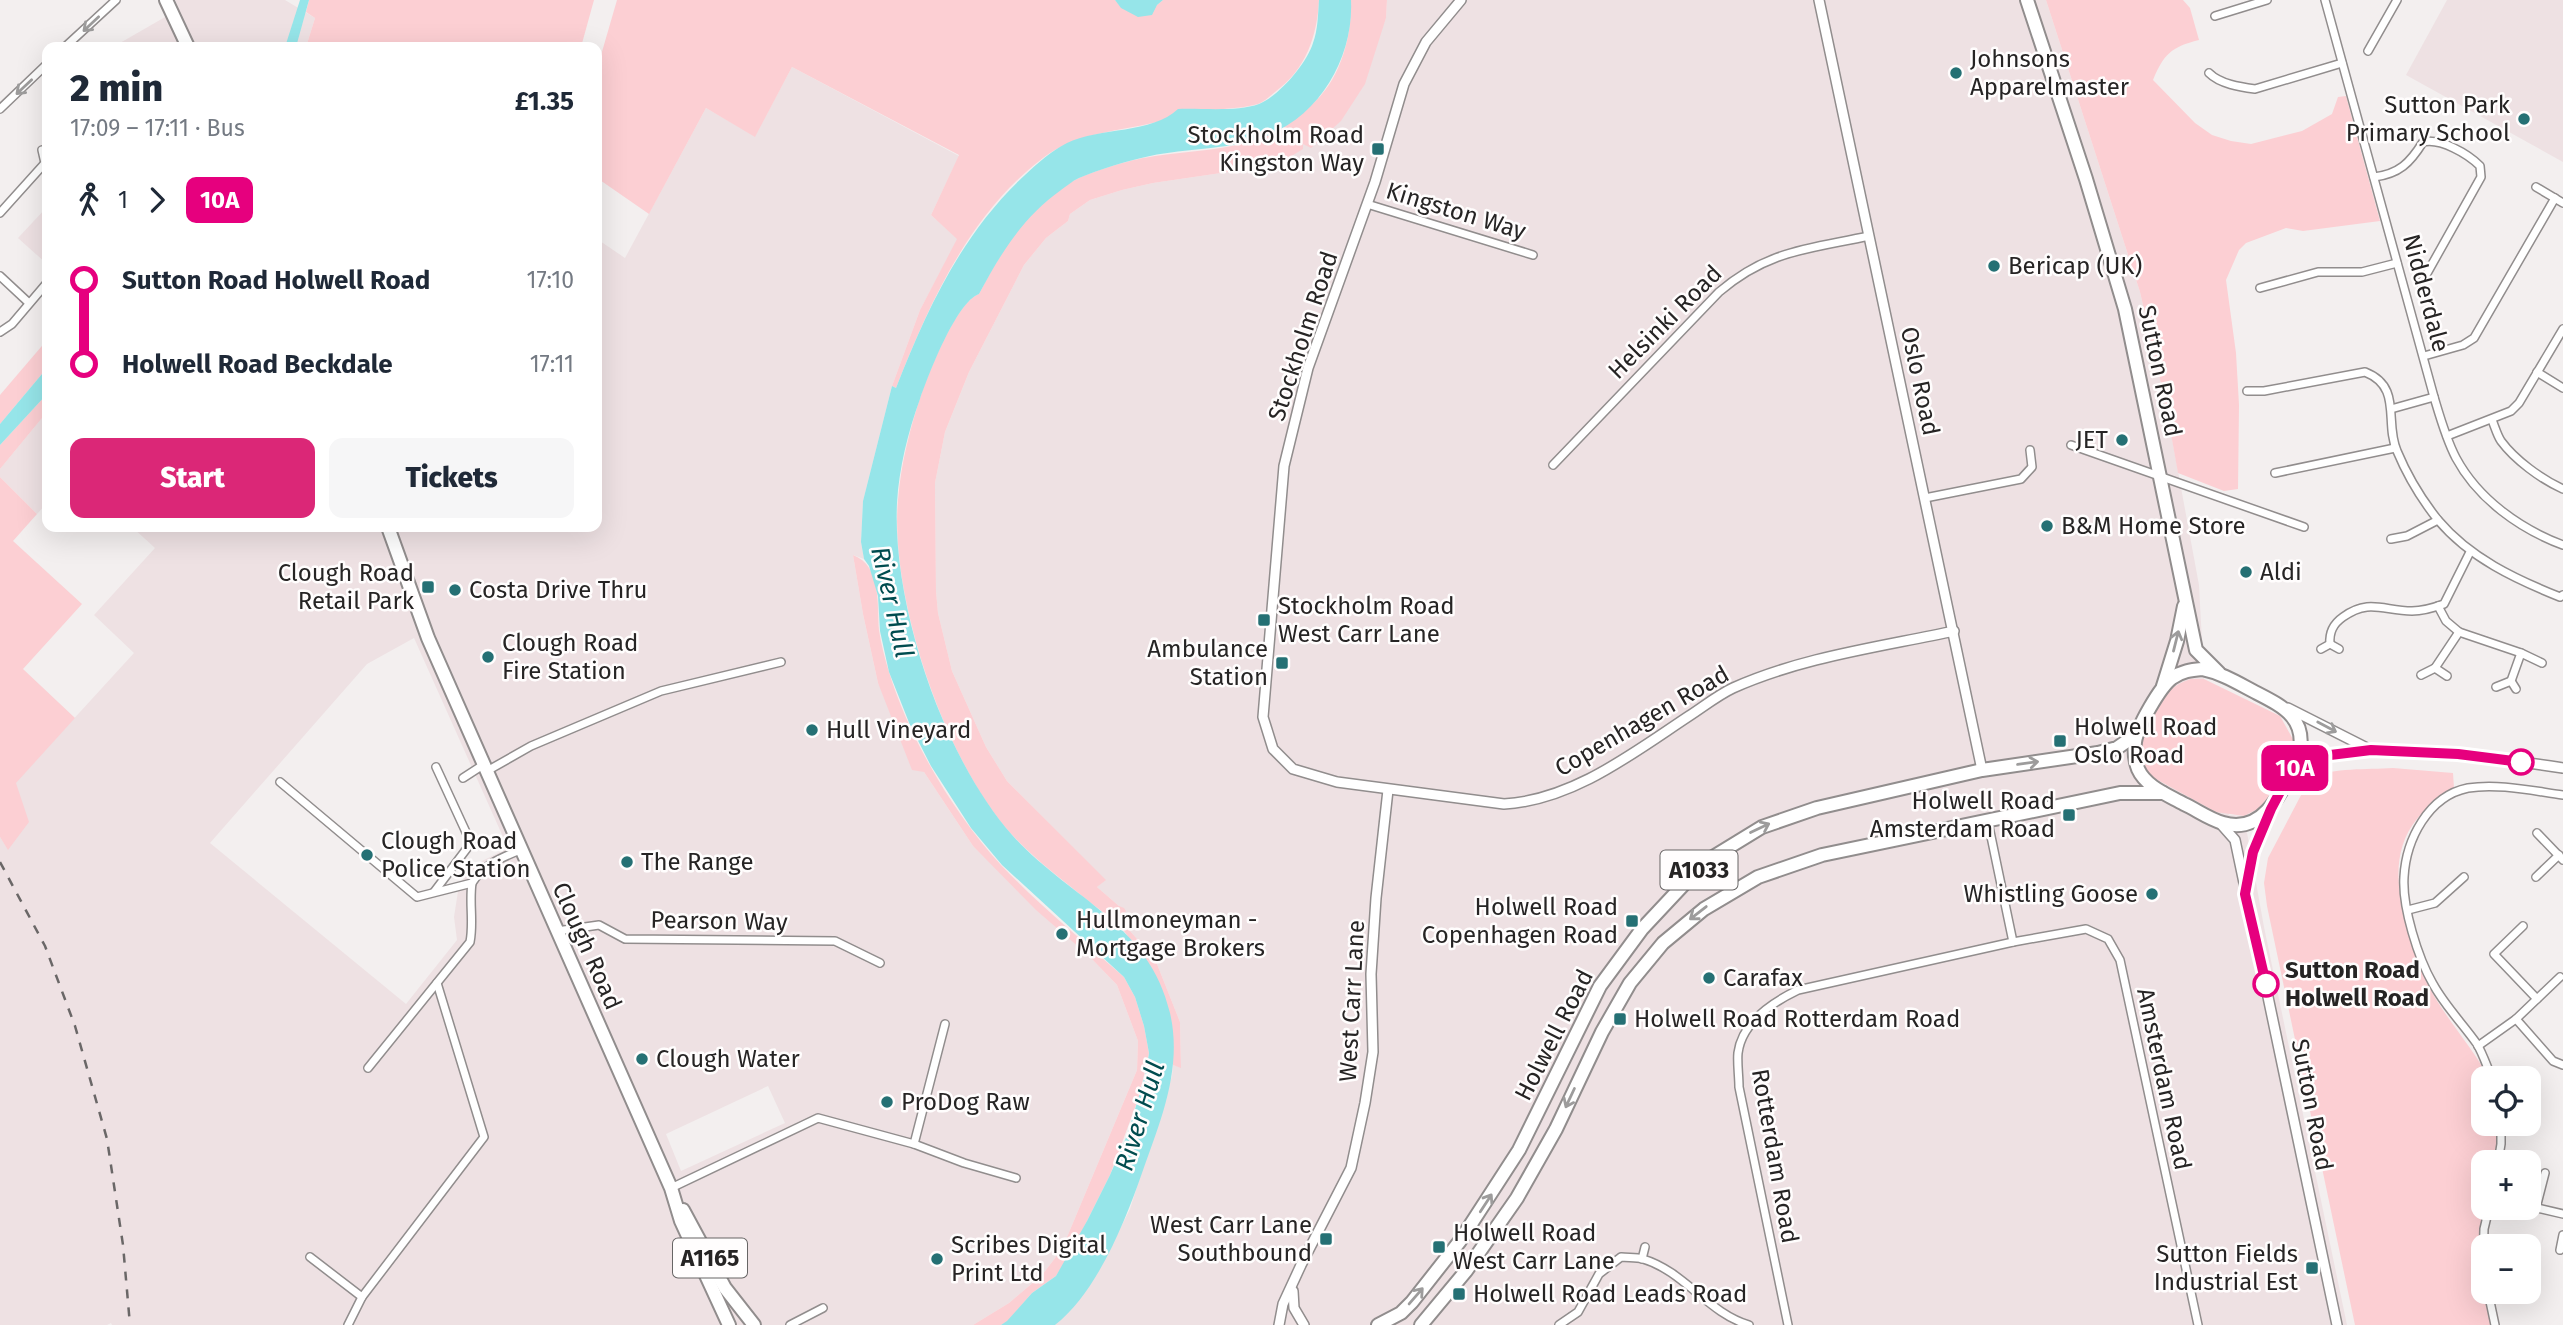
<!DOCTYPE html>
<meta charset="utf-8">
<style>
body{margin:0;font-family:"Fira Sans",sans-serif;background:#f6f6f7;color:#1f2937;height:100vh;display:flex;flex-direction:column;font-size:26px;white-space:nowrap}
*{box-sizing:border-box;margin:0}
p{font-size:23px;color:#747a83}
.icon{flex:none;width:38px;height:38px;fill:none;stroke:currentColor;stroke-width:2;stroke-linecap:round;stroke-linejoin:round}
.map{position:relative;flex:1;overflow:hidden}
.drawer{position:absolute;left:42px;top:42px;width:560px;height:490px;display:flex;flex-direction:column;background:#fff;border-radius:14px;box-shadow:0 7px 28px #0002}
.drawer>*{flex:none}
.badge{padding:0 14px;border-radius:10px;font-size:24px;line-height:46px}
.tools{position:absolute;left:2471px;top:1066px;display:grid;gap:14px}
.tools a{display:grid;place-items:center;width:70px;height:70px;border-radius:14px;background:#fff;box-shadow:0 7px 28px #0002;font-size:35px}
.map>.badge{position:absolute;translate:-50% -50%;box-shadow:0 0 0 4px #fff}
.legs{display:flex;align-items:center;gap:10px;height:77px;padding:0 28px;font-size:23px}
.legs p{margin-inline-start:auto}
.overview{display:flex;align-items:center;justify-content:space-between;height:119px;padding:0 28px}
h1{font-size:38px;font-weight:800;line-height:52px}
.cta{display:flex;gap:14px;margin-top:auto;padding:14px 28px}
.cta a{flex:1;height:80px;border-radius:14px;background:#db2777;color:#fff;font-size:28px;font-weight:800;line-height:80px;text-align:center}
.cta a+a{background:#f6f6f7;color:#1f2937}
ul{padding:0 28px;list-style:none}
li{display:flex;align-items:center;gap:24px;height:84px;font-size:26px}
li i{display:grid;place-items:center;width:10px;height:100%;margin:0 9px;background:currentColor}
li i::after{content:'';width:18px;height:18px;margin:-9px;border:5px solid;border-radius:50%;background:#fff}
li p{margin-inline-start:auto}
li:first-child i{background:linear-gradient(#0000 50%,currentColor 0)}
li:last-child i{background:linear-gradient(currentColor 50%,#0000 0)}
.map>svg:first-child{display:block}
</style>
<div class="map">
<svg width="2563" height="1325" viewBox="0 0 2563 1325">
<rect width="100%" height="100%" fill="#f3efef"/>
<g fill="#eee1e3" fill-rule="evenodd">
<polygon points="175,0 285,0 315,18 306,47 113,47 179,9"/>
<polygon points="1387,0 2046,0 2140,292 2165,401 2199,585 2204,679 2191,679 2229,815 2244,816 2264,927 2347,1325 1055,1325 1078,1301 1105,1259 1130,1209 1172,1076 1173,1065 1181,1067 1180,1022 1155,959 1122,922 1123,915 1119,906 1097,887 1105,880 1007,781 986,747 952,671 938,613 936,591 935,483 945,432 969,372 1024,265 1046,238 1068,221 1070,214 1090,200 1122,190 1153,183 1262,167 1285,160 1303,144 1375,46 1386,18"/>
<polygon points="2447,0 2563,0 2563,162 2406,75"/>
<path d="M792,67L959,156L931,215L958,239L920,310L892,386L863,501L861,542L864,559L853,555L863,614L878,683L924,772L973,846L1088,955L1117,985L1138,1041L1137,1070L1062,1249L1042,1275L1009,1303L973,1325H112L111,1323L107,1325H0V837L8,849L15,783L134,653L94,615L155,548L132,527H597V239L625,258L706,108L755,136ZM414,638L508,848L472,866L459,885L454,917L457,940L406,1004L210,843L367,664ZM768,1086L785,1123L681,1171L666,1134Z"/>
<polygon points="47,207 47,264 18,238"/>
<polygon points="47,412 47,503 37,514 0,477 0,469"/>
</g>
<g fill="#fccfd3">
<polygon points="309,0 594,0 581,47 306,47 315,18 306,12"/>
<path d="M617,0H1115L1122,8L1157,5L1163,0H1319C1317,37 1306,69 1275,92C1270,96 1264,102 1258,104C1245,108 1229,108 1216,110C1193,114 1171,119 1148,124C1112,132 1074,134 1043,158C969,214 929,304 896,388L892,386L920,310L957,239L931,215L959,155L792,67L755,137L706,108L649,214L597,178V69Z"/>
<path d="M1351,0H1387L1386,18L1365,84L1341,121L1311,148L1303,144V149L1285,160L1262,167L1153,183L1122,190L1090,200L1070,214L1068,221L1046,238L1024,265L969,372L945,432L935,483L936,591L938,613L952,671L986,747L1007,781L1106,880L1097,887L1119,906L1124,908L1126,911L1123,915L1122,922L1155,959L1180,1022L1181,1068L1173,1065C1173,1017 1168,997 1141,957C1134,947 1128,935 1120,926C1112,918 1101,911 1091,903C1065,882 1038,862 1015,838C947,768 889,597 898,500C901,463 910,428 922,392C930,370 957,301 979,294C1002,250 1031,200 1079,178C1099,169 1133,159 1155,156C1190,151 1228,150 1261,138C1270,134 1279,126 1288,121C1295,116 1303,112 1310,106C1340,82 1352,37 1351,0Z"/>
<path d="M2046,0H2183L2190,8L2199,40C2171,47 2164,54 2153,80L2195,123L2212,135L2231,141L2251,144L2302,131L2332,114L2338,97L2346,96L2380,221L2303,231L2286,228L2246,243L2239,250L2226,280L2236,353L2239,405L2238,489L2224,491L2178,473L2165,401L2140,292Z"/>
<polygon points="47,340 47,368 0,424 0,395"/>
<polygon points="47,394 47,412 0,469 0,445"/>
<polygon points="0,477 37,514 13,541 82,604 23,669 75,718 16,783 29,822 8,850 0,837"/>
<path d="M853,555C882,566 877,605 879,630C881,644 885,659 889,672C909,738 954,814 1001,865C1039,905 1083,941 1124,977L1135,997L1144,1026L1149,1053L1139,1097L1110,1175L1072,1251L1056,1276L1032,1293L1007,1322L1001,1325H973L1009,1303L1042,1275L1062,1249L1137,1070L1138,1041L1117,985L1088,955L1036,910L973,846L924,772L912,770L878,683L863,614Z"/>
<path d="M2191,679H2204L2280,716L2294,741L2267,799L2258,809L2244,816L2216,812L2149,775C2145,769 2141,763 2140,755C2139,740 2158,707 2168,694C2173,686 2182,682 2191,679Z"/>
<path d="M2393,768L2453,773L2454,788C2441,797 2427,806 2417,819C2385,858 2401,910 2416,952C2420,962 2423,973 2427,983C2444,1017 2471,1045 2489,1078H2483V1124H2498L2499,1138L2494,1162H2483L2484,1208L2480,1227L2479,1267L2491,1325H2355L2267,906L2264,883L2268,858L2310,778C2335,767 2366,770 2393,768Z"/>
</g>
<g fill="#96e5e9">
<polygon points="300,0 309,0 296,47 285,47"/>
<polygon points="1115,0 1163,0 1157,5 1152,15 1138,17 1121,8"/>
<path d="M1319,0H1351C1354,59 1318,119 1261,138C1225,150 1187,148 1150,156C1127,161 1100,169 1079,178C1072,181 1067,186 1061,190C1023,217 1001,253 979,294C956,302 928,376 920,399C908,432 899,468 897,503C892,606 944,759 1013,836C1069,898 1149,923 1170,1013C1183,1069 1160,1122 1142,1173C1125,1222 1097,1292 1055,1325H1001L1007,1321L1032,1293L1056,1276L1087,1221L1110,1175L1128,1133L1146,1072L1149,1053L1144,1026L1135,997L1124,977L1002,865L971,828L931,766L910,725L889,672L880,631L878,596L869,566L864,559L861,542L863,501L892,386L896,388C927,309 962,233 1025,175C1038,163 1051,151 1067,143C1100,127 1152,134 1178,109C1201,108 1238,112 1259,104C1279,96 1307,63 1313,43C1318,30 1318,14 1319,0Z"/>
<polygon points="47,368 47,394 0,445 0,424"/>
</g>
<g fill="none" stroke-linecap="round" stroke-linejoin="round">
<g stroke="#918d8d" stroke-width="10">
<g id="minor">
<path d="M2325,0L2434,397C2440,417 2446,439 2456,458C2478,499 2520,529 2563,545"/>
<polyline points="2215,16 2267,0"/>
<polyline points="65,47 116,0"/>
<polyline points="2368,51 2397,0"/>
<path d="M2209,73C2220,84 2240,87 2255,89L2342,63"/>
<polyline points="0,109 47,64"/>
<polyline points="42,150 45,163 47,164"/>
<path d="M2374,177C2399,174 2410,163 2423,142C2441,138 2468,154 2480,166L2481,177L2421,284"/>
<polyline points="2536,187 2563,203"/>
<polyline points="1367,204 1533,255"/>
<polyline points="0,213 45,163"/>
<polyline points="0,276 29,303"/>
<polyline points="2260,288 2318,272 2362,272 2397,263"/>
<polyline points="0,332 12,324 46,284"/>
<polyline points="2424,356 2463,345 2474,338 2555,198"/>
<polyline points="2537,372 2563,388"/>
<path d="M2247,391H2264L2365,372C2403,387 2384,422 2397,451C2407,475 2422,500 2438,520C2470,558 2515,579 2560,597L2563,595"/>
<polyline points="2391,409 2434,397"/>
<path d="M2492,420C2495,427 2497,435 2501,441C2515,460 2541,479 2563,489"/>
<polyline points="2447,436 2511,411 2519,403 2563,329"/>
<polyline points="2071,445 2304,527"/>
<path d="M1553,465L1719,292C1768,250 1809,249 1869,236"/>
<polyline points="2275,473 2395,448"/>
<polyline points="1925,498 2021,479 2032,467 2030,450"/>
<polyline points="2391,539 2407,536 2438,520"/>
<polyline points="2438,606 2446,621 2459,632 2521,653 2542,663"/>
<path d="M2330,644C2329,632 2333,624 2343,617C2369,598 2384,611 2412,611C2423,611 2433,608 2444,604L2470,552"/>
<polyline points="2321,649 2330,644 2339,649"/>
<polyline points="2435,668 2459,632"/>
<polyline points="2421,675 2435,668 2447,676"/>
<polyline points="2511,681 2521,653"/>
<polyline points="2496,687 2511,681 2516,689"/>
<polyline points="487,771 531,746 661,691 781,662"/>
<polyline points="463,778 483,765"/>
<path d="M280,782L417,897L472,883C484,864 501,858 520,850"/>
<polyline points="1988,822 2013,942"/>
<polyline points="2537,833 2563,860"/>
<polyline points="2536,877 2559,855"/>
<polyline points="434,892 471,843 436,767"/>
<polyline points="2408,910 2435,903 2464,877"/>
<polyline points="2523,926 2494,954 2537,999"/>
<polyline points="557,931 599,925 625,939 835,941 880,963"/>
<polyline points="2516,1019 2553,1061 2563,1065"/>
<polyline points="2478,1046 2516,1019 2560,977"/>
<path d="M368,1068L470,942C474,922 469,903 472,883"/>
<path d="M2492,1078C2487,1067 2483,1054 2477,1044C2463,1024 2445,1006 2433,984C2418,958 2402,907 2404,877C2406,840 2428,796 2468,788C2498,783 2533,791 2563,795"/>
<polyline points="914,1144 945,1024"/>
<polyline points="2498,1162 2501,1144 2501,1124"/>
<polyline points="671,1188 818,1118 914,1144 964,1163 1016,1178"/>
<polyline points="2529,1206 2563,1214"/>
<polyline points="2536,1208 2545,1173"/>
<polyline points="2560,1250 2563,1235"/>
<polyline points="310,1257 362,1297"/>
<polyline points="1642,1259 1645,1247"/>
<polyline points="2483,1266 2484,1229 2489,1208"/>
<polyline points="2488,1292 2495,1325"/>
<polyline points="348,1325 362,1297 484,1137 437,983"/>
<polyline points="790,1325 823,1308"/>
<path d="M1559,1325L1578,1312L1599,1274L1621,1257C1628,1258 1636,1257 1643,1259C1684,1271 1708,1313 1749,1325"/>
<path d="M1788,1325L1739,1087C1739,1076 1737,1063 1738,1053C1742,1022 1773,1002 1798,990L2013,942L2086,929L2108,939L2120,960L2198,1325"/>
</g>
</g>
<g stroke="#918d8d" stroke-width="12">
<g id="tertiary">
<path d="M1461,0L1426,42L1404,84L1375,182L1308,368L1284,466L1263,717L1273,749L1293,769L1337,782L1504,804C1573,800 1633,753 1689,716C1703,707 1718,695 1733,688C1802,657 1880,647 1954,631"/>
<polyline points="1819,0 1982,770"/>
<polyline points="2288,708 2369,749"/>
<path d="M2295,768C2334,733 2510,760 2563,768"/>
<polyline points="2220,823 2235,840 2337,1325"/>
<polyline points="2247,887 2253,852 2270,810"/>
<polyline points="1293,1291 1294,1308 1304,1325"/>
<polyline points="1279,1325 1283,1304 1301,1265 1351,1168 1365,1103 1373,1052 1371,974 1376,898 1388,790"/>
</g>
</g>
<g stroke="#918d8d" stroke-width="16">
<g id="primary">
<polyline points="166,0 188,47"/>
<polyline points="388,527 428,638 671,1188 681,1221 729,1325"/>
<polyline points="683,1210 725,1288 754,1325"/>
</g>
</g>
<g stroke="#918d8d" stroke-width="16">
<g id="trunk">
<polyline points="2027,0 2086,179 2125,309 2196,650 2219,673"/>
<path d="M2202,669C2221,673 2236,682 2253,691C2282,706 2308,717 2299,756C2284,786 2266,836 2223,823C2209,819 2197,810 2184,804C2168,795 2146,787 2138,769C2135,761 2134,751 2135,742C2137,727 2160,687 2172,678C2182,671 2191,670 2202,669Z"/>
<polyline points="2163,686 2177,641 2184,606"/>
<polyline points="1378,1325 1401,1313 1412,1302 1460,1241 1519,1150 1600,986 1642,929 1686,882 1713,857 1762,827 1817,808 1982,770 2098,753 2117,748 2137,734"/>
<polyline points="1421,1325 1466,1271 1517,1198 1556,1129 1602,1032 1630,983 1663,943 1704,909 1758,877 1822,855 2120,793 2163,793"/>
</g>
</g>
<use href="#minor" stroke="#fff" stroke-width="7"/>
<use href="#tertiary" stroke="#fff" stroke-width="9"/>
<use href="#primary" stroke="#fff" stroke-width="12"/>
<use href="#trunk" stroke="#fff" stroke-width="12"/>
<polyline stroke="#6a6767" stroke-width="2.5" stroke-dasharray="9 9" stroke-linecap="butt" points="0,862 45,946 75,1026 107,1139 123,1245 130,1325"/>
</g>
<defs><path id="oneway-shaft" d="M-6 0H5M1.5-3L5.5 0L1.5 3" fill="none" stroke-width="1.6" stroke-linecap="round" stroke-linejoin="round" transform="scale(1.75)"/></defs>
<g stroke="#9d9c9c">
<use href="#oneway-shaft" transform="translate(91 24) rotate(137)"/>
<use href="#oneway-shaft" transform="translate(24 87) rotate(137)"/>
<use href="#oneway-shaft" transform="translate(2176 641) rotate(-76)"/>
<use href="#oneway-shaft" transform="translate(2327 727) rotate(28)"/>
<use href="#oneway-shaft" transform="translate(2028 763) rotate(-8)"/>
<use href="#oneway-shaft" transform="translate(1760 828) rotate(-25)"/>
<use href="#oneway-shaft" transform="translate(1698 913) rotate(142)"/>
<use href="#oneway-shaft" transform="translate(1570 1098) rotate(115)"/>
<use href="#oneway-shaft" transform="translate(1486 1203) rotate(-57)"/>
<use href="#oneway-shaft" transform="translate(1416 1296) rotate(-49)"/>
</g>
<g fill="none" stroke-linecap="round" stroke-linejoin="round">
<g stroke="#fff" stroke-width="16">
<polyline id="line-1" points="2266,984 2245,894 2253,852 2271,809 2291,771 2299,764 2314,757 2371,750 2458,754 2521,762"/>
</g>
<use href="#line-1" stroke="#e6007e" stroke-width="10"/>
</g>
<g fill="#257074" stroke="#fffdfd" stroke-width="2.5">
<circle cx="1956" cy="73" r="7"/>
<circle cx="2524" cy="119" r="7"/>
<rect x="1371" y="142" width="14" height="14" rx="3.5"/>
<circle cx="1994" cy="266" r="7"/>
<circle cx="2122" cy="440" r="7"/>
<circle cx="2047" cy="526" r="7"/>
<circle cx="2246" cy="572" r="7"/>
<rect x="421" y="580" width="14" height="14" rx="3.5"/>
<circle cx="455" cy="590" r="7"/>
<rect x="1257" y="613" width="14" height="14" rx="3.5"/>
<circle cx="488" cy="657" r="7"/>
<rect x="1275" y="656" width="14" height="14" rx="3.5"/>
<circle cx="812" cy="730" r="7"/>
<rect x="2053" y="734" width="14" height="14" rx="3.5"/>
<rect x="2062" y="808" width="14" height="14" rx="3.5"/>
<circle cx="367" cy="855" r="7"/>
<circle cx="627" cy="862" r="7"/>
<circle cx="2152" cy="894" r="7"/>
<rect x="1625" y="914" width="14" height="14" rx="3.5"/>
<circle cx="1062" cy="934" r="7"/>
<circle cx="1709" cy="978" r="7"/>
<rect x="1613" y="1012" width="14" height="14" rx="3.5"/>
<circle cx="642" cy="1059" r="7"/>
<circle cx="887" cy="1102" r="7"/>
<rect x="1319" y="1232" width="14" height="14" rx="3.5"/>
<rect x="1432" y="1240" width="14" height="14" rx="3.5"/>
<circle cx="937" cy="1259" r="7"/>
<rect x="2305" y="1261" width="14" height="14" rx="3.5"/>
<rect x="1452" y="1287" width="14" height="14" rx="3.5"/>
</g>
<g fill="#fff" stroke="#e6007e" stroke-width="3.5">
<circle cx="2521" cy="762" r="12"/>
<circle cx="2266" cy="984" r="12"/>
</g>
<g text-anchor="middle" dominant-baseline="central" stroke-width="5" stroke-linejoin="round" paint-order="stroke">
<g fill="#fffdfd" stroke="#676565" stroke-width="2">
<rect x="1660.5" y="850.5" width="77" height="39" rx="5"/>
<rect x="673" y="1238.5" width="74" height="39" rx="5"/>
</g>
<g font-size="23" font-weight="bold" fill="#262424">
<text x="1699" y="870">A1033</text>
<text x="710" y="1258">A1165</text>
</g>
<g font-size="24" fill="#262424" stroke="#fffdfd" text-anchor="start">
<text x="1970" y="59">Johnsons<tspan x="1970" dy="28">Apparelmaster</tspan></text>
<text x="2510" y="105" text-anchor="end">Sutton Park<tspan x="2510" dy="28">Primary School</tspan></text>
<text x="1364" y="135" text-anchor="end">Stockholm Road<tspan x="1364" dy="28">Kingston Way</tspan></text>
<text x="2008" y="266">Bericap (UK)</text>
<text x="2108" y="440" text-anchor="end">JET</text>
<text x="2061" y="526">B&amp;M Home Store</text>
<text x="2260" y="572">Aldi</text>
<text x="414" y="573" text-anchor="end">Clough Road<tspan x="414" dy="28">Retail Park</tspan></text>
<text x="469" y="590">Costa Drive Thru</text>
<text x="1278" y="606">Stockholm Road<tspan x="1278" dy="28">West Carr Lane</tspan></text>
<text x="502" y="643">Clough Road<tspan x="502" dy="28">Fire Station</tspan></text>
<text x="1268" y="649" text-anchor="end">Ambulance<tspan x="1268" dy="28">Station</tspan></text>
<text x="2074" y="727">Holwell Road<tspan x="2074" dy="28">Oslo Road</tspan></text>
<text x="826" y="730">Hull Vineyard</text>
<text x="2055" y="801" text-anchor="end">Holwell Road<tspan x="2055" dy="28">Amsterdam Road</tspan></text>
<text x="381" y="841">Clough Road<tspan x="381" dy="28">Police Station</tspan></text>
<text x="641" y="862">The Range</text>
<text x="2138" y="894" text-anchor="end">Whistling Goose</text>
<text x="1618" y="907" text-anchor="end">Holwell Road<tspan x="1618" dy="28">Copenhagen Road</tspan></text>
<text x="1076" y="920">Hullmoneyman -<tspan x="1076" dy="28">Mortgage Brokers</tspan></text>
<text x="1723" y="978">Carafax</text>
<text x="1634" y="1019">Holwell Road Rotterdam Road</text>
<text x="656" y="1059">Clough Water</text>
<text x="901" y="1102">ProDog Raw</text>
<text x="1312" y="1225" text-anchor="end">West Carr Lane<tspan x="1312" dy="28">Southbound</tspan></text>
<text x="1453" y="1233">Holwell Road<tspan x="1453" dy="28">West Carr Lane</tspan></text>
<text x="951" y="1245">Scribes Digital<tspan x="951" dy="28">Print Ltd</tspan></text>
<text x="2298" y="1254" text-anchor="end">Sutton Fields<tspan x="2298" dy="28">Industrial Est</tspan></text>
<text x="1473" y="1294">Holwell Road Leads Road</text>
</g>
<g font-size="24" fill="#262424" stroke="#fffdfd">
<text transform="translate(1456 211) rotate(17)">Kingston Way</text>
<text transform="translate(2426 293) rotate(75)">Nidderdale</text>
<text transform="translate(1665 322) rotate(-45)">Helsinki Road</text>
<text transform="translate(1303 336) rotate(-72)">Stockholm Road</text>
<text transform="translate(2160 371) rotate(78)">Sutton Road</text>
<text transform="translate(1920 381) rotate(78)">Oslo Road</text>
<text transform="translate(1642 721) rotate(-30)">Copenhagen Road</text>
<text transform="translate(719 921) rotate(1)">Pearson Way</text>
<text transform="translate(587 946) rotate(66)">Clough Road</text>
<text transform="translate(1352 1001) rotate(-87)">West Carr Lane</text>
<text transform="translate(1554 1035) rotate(-63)">Holwell Road</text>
<text transform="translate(2164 1079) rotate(78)">Amsterdam Road</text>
<text transform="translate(2312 1105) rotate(79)">Sutton Road</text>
<text transform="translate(1775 1156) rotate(80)">Rotterdam Road</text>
</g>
<g font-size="24" font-weight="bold" fill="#262424" stroke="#fffdfd" text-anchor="start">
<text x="2285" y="970">Sutton Road<tspan x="2285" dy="28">Holwell Road</tspan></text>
</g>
<g font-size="26" font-style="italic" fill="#004c4f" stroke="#fffdfd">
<text transform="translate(892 602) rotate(77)">River Hull</text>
<text transform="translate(1140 1116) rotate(-73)">River Hull</text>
</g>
</g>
</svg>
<div class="tools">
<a><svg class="icon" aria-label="locate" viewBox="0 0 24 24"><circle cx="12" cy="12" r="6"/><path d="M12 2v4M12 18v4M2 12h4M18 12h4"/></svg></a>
<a>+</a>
<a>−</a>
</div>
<b class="badge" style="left:2295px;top:768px;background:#e6007e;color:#fff">10A</b>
<section class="drawer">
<div class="overview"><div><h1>2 min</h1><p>17:09 – 17:11 · Bus</p></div><b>£1.35</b></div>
<div class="legs"><svg class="icon" aria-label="walk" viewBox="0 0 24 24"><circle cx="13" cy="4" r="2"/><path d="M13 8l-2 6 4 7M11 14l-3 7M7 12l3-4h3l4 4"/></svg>1<svg class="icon" aria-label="forward" viewBox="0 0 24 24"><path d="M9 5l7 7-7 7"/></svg><b class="badge" style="background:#e6007e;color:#fff">10A</b></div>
<ul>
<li><i style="color:#e6007e"></i><b>Sutton Road Holwell Road</b><p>17:10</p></li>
<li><i style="color:#e6007e"></i><b>Holwell Road Beckdale</b><p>17:11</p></li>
</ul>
<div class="cta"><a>Start</a><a>Tickets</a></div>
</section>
</div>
